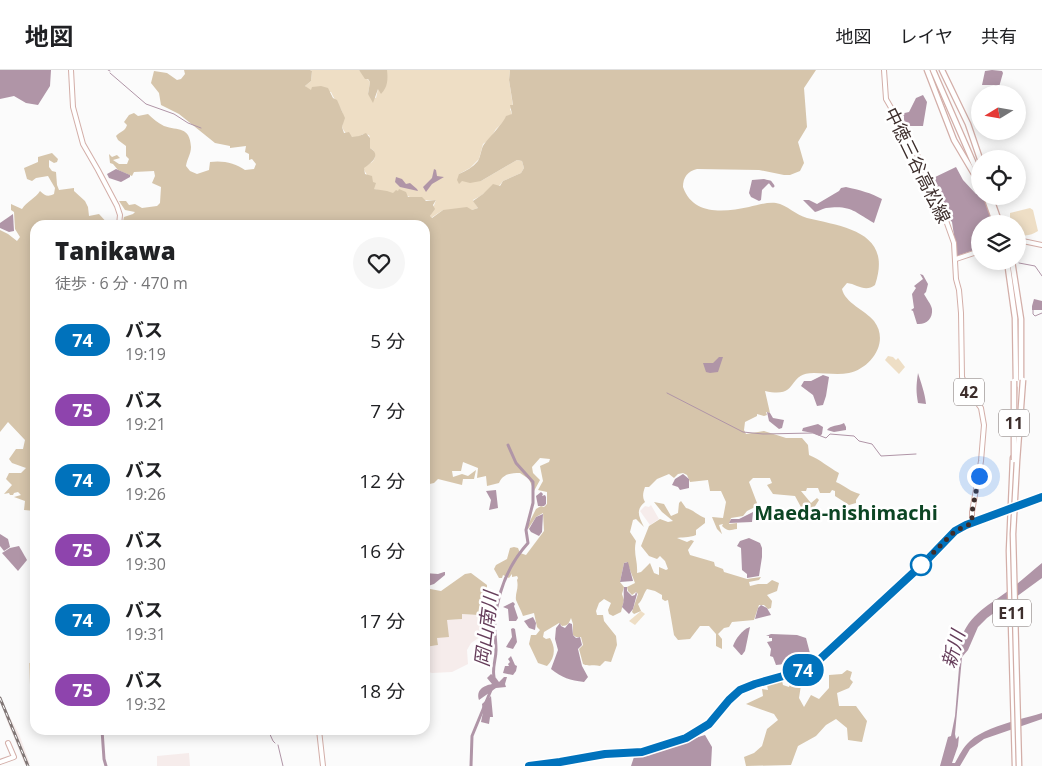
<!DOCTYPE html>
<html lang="ja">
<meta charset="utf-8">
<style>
body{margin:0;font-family:"Open Sans","Noto Sans JP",sans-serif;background:#f6f6f6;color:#202124;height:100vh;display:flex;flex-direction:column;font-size:19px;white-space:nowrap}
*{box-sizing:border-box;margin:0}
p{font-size:16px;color:#757577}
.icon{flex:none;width:28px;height:28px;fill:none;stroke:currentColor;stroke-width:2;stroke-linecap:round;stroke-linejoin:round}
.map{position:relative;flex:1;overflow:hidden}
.side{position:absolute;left:30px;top:150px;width:400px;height:515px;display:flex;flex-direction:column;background:#fff;border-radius:15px;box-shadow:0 2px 12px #0003}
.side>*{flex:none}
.badge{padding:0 10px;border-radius:16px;font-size:18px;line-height:32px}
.needle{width:32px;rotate:259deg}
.controls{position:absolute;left:971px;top:15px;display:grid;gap:10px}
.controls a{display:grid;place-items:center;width:55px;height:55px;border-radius:50%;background:#fff;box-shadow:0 2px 12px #0003;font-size:25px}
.you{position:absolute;width:25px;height:25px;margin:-12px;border:4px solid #fff;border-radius:50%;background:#1a73e8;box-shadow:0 0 0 8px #1a73e833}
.map>.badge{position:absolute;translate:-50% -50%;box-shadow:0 0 0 2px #fff}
.round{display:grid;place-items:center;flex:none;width:52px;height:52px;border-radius:26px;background:#f6f6f6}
.headline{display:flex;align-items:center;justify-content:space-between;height:85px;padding:0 25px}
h1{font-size:24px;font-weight:800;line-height:38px}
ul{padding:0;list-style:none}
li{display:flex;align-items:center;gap:15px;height:70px;padding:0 25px}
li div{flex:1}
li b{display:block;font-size:19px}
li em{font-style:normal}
li .badge{min-width:55px;font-weight:700;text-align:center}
header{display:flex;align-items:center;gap:30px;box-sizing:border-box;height:70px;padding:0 25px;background:#fff;border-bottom:1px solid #e0e0e0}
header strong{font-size:24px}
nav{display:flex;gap:28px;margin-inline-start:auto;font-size:18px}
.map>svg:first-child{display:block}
</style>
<header>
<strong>地図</strong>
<nav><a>地図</a><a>レイヤ</a><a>共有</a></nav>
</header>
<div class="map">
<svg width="1042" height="696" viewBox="0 0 1042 696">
<rect width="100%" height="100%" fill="#fbfbfb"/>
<g fill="#f6eceb">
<polygon points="651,435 659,449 650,455 640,441 645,436 649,437"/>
<polygon points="488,531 491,542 480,567 471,573 467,580 468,594 452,602 432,603 425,601 425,577 438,575 437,568 447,550 461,549 462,544 478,545"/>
<polygon points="8,644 19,664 30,694 25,695 5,646"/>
<polygon points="189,683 190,696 157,696 157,686"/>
</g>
<g fill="#eedec5">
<path d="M310,0H359L370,12L368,24L376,28L378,19L387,0H510L509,10L513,36L510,39L512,44L496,59L490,69L483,74L479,89L470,98L459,104L462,111H481L517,90L522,91L524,98L521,103L503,111L499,116C487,119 484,125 473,130L478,138L472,140H443L431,148L430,146L436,130C422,131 410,129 399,121L393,124L374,119C373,110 366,106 363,97C372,93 378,90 373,80L370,78V68L369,65L363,64C354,71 346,66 342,57C347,40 337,36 331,22L309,20L305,16L311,11L312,1Z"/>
<path d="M1030,138L1033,140L1038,161C1032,165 1025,167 1018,164V154H1010V143Z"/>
<polygon points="888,286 893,287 896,290 898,288 905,297 899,304 885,290"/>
<polygon points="429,541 428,565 425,569 425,542"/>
<polygon points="641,541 645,544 635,555 629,551"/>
<polygon points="29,593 35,593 35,603 32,612 33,616 30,615"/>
</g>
<g fill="#d6c5ab">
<path d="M184,0H310L312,1L311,11L305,16L311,20L312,17L321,16L328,18L333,28L337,30L345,48L342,57L344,63L349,62L352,67L359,66L366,63L370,68V78C382,85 371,93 364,98L365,104L372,106L373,112L376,113L374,119L387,121L393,123L396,120L398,121L399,119L406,122L408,127H422L426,131L436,130L433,135L435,139L430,146L432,148L443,140L467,137L472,140L478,138L473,131L483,124L493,114L500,116L503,111L521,103L524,98L522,91L517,90L481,111L470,113L462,111L459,114L457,110L459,104C466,101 473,97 478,91C481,86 481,77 485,73C490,67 504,52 506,46L512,44L510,35H513L509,10L510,0H816L804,18L807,57L798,72L804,93L800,101L790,105H784L759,100L697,99C688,101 683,107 683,117C693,146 725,142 749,137C757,135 767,132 776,133C787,135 796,145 807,148C845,157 893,162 875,215C865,223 857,214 847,213L842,219C845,233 865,240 874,251C890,272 871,298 849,303C838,305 825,303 814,303C785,303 801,329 765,321L770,343L766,342L767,345L764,346L757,344V346L745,352L744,360L746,364L764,361L786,368H802L808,375L809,385C821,390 828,397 839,403L836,412C845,416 851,422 860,424L856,430V433L849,435L835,426V421L832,420L830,423H820L818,418H807L806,421H801L811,433L817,428L819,430L812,441L807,443L802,439L795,426L773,424L767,415L772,413L770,408H753L749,412L757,433L755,437L747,441L743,446L731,448L729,454L737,453V459C730,460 728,462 722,456L723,454L719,455L722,464L717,459L712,447L723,448L726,432L721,421H710L708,410L690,412L687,405L683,403L678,404L674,408L669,404L657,409L649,417H645C643,423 642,427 645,432C635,440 639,447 644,457L636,449L633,450L630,462L636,471C633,484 638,491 637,503L641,502L650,493L654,503L659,505V497L666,500L668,499L665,491L660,486L657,489L649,486L641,476L649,456L660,449L668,452L673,451L662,442L654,432L664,434L671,446L678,443L679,433L681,431L686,438C692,439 699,446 705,448V453L696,460V465C689,468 681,467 677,468L687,472L691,470L694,471L688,480L690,485L714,492L715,496L723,499L724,502L747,509L761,507L759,510L749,512L750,516L758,514H767L772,510L779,513L777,521L767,525L772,531L771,538L768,539L764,535H759L754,550L732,552L729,557L724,558L718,564L722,569V579L716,576V564L709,556H700L690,569L678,570L674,565L668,530L665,531L662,529V525L655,521L647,519C643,524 643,530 638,534L641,541L634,544L632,542L638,524L636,522L632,525L628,521L627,517L635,513L627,492L624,493L620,512L624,517L622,524L624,530L621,542L613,546L609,544L608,540L611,533L604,529L599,533L596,541L597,545H603L604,551L616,566L617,575L611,592L605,591L600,596C593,594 589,597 583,594L579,579L583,575L581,567H576L573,565V554L571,548C569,553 568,556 562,556L559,553L544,562L543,567L546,569L550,568C556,578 555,588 547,596L538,593L529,574L531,565H536L540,560L537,557L534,543L523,546C521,540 518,535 516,530C515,523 519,519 517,510L518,508L517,506L512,507V504L509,508L503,505L502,508H499L494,499L496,495L507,489L510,478L514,477L518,478L520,483L526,485L544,461L543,443L536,447L528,459L527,457L536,439L541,436L544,437L547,434V422L538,420L543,411L540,396L549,392L550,389L540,388L532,397L533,403L540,410L534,421L529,409L520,403C510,403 503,404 499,413L487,416L486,406L477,408L478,398L463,392L461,401H452L453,407L462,404L468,406L476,400L474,409H463L462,415L438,409L434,413L425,415V155H122L124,147L133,144L135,142L125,140L119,131H126L129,135L135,134L142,138L157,136L160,133L161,117L152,113L155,106L154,101L134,102L132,106L118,100L113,94L110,93L109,84L112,87L117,85L120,88L113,90L119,94H127L129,89L126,86V76L118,70L116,66C120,61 125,62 127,55L124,52L129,45L134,43L138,46L148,44C153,49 158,53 164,56C178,61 190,56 191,77C191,84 187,89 186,96L190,101L197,104L209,100L210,92C222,90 236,93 245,100L254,99L256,94L252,89L249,90V84L245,82L246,76L230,78V76L215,73L179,44L161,35L159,23L151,13L154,1L167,3L177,10L181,9L185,4Z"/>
<path d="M359,0H387C388,9 388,17 381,24L378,19L373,33L368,24L370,12L368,9H365Z"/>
<path d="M52,83L58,89L57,92L54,93L49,90V97L52,101L56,102L57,115L59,120L74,118V121L85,131L88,137L89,146L99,144L109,155H35V441L24,440L25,431L14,427L21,425L18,422L14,423L13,425H10L9,423L4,424L12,415L6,409L9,403H21L26,398L12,393L9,389L16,379H23L25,370L8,352L0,362V160L8,164L17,171L20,167L15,159L14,142L11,140V134L22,139C27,131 35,129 40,121C45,126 48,127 54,124L55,118L48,106L36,108L32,111L27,109L24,98L38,92V87Z"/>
<polygon points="471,503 487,515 487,533 483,536 478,545 462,544 462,549 447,550 449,567 437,568 438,575 425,577 425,571 430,566 430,535 425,535 425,518 441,521 465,504"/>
<polygon points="847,600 852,602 850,609 853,612 849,618 837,623 839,636 856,636 867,651 862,672 848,670 847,658 836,649 826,655 816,666 798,676 791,695 746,696 744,687 754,683 762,676 767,659 778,650 774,644 746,634 763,626 762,619 768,620 767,615 782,611 783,615 789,617 794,604 803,602 799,628 804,637 811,625 819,629 829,618 829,605 842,604"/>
</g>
<g fill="#b095a7">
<polygon points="0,0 51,0 50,16 38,35 26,33 14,26 0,29"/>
<polygon points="992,0 1002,1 1003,3 999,17 994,15 982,15 985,1"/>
<polygon points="923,25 927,32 923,56 907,56 904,53 904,46 900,44 909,42 916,28"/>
<polygon points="956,97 963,110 976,124 989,126 995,154 980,154 980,178 957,186 952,152 946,145 931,109"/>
<polygon points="116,99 130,105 130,107 121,112 109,108 107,104"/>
<polygon points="434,99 436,100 437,106 444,107 432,114 426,122 423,117 432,108"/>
<polygon points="396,107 402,109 406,114 410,113 417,119 418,121 400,117 395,112"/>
<polygon points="764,109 770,112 762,120 761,130 759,131 751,127 749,123 752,110"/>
<path d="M846,117C860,120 871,123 882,129L874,153C854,142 852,135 826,138C821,139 820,141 815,142L803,130H809L817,134L839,121L841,118Z"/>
<polygon points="13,144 14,161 9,162 0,158 0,153"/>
<path d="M920,204L923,205L928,214L926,222L924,224C926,228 931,234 932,239C933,249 926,255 917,254L913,241L911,240L914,238L912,224L916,218L914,216L923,209Z"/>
<polygon points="1034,229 1042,231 1042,240 1032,240 1032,236"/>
<polygon points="719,287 723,287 718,302 710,303 706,302 703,293 713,293"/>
<path d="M918,303C921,313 925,323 926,334L918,333C916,322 916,316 918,303Z"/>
<polygon points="823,305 829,307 826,326 823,335 817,336 813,325 801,316 804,311 811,311"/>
<polygon points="767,342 770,343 773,348 784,350 782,358 779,359 769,351"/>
<path d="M844,353L846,357V360L834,362L827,360C830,355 839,356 844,353Z"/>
<polygon points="818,354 823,357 822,364 820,366 813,363 802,361 803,358"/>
<polygon points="683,404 689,409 689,418 680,420 678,417 672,415 675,409"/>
<polygon points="496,420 498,438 489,440 491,430 486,421"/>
<polygon points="541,422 543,424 542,426 545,425 546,427 546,434 544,436 538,436 536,426"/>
<polygon points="753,442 752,452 729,453 731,449 739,449"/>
<polygon points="543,444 542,462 539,466 531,462 529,459 536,447"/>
<polygon points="0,464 8,469 10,477 4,481 0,476"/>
<polygon points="749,468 760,473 762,478 762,487 759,506 747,508 747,504 742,500 741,478 737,476 740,471"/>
<polygon points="19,476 27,490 18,501 2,483 10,478"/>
<polygon points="628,492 633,511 620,512 624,493"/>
<path d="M1042,493V508L987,548L978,557L968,580L962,587L955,664L956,669L959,666L958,676L952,693H955C959,686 963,677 970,671C985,657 1022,649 1042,643V649L984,669L970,679L960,696H940L948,667L951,666L955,646L960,586L958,582L961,585L964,580L958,577C967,545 985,538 1008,521C1020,512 1031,502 1042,493Z"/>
<polygon points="444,502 445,502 445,505 434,514 425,517 425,503 438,504"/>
<path d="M624,517H627V521L632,526L635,525L636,522L637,524L633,539L629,544L622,537C625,530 623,524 624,517Z"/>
<polygon points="513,532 515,534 514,536 518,548 516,551 509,551 508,539 503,537"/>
<polygon points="761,535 767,538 771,545 755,549 758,538"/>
<polygon points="533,547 536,553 535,560 529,558 524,551"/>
<path d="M560,553L561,556L565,558L569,553L572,554L573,565L576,568L580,567L582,575L578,579L582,596L588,607L584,612C570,610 562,608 551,599L558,580L555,569L556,558Z"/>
<path d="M750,557L745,581L742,585H741L733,576C736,568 742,560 750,557Z"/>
<polygon points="513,558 515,559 517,572 513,579 506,577 512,567 511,559"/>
<path d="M771,564L797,565L806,568L812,591C806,593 802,591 796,591C789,591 782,595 776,595L773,587L770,586L771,579L767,572L772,571V568H769V566H766Z"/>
<polygon points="511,586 515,595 517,596 516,601 513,605 503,603 505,596 509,596 508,594 510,592 508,589"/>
<path d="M491,604L496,608L499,612L504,607H507L505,614L506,617L496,618L479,630C476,620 483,616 492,614L487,608Z"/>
<polygon points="491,626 493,647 490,647 489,654 481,652 483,642 482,634"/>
<polygon points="705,665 712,677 711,696 631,696 634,687 651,685 651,681"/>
</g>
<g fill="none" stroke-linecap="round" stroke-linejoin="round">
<g stroke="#b095a7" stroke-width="1">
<polyline points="108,0 110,1"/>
<polyline points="110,3 146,34 174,44 188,53 201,58"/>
<polyline points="997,191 1001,197"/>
<polyline points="1019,193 1035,196 1042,206"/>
<polyline points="1033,240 1033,244 1035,246 1042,243"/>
<polyline points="667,323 743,362 763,364 813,363 826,368 830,364 854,366 859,371 872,374 881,386 916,384"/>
<polyline points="268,660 273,671 275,673"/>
<polyline points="278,675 283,696"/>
</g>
<g stroke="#b095a7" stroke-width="3">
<polyline points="765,111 770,112 773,116"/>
<path d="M494,607C492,597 496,590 496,580C496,570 494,560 495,550C498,522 509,494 528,473L526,460L533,433V412L516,393L508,375"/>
<polyline points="102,660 104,689 106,696"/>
<polyline points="471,696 472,666 491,620"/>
</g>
<g stroke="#d3aea8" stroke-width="6">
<g id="major">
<polyline points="71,0 73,37 83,74 98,100 117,136 120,145 119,155"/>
<polyline points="884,0 886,29 911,72 938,128 954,173 956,209 959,220 961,243 962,307 968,320 981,338 984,355 981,391 972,442 972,453"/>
<polyline points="1018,170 1042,175"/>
<polyline points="956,189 980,181"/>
<polyline points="319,660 323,696"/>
<polyline points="0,692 14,687 8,673"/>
<polyline points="529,696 610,684 642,682 686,668 709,654 730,628 740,621 755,614 801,601 819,590 927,490 955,461 966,455 1042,427"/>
</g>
</g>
<g stroke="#d3aea8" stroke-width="7">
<g id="highway">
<polyline points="927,0 954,70 980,114"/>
<polyline points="933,0 980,108"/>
<polyline points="942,0 968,54 980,89"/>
<polyline points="986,126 996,154"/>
<polyline points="990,126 1000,154"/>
<polyline points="1007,191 1015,248 1016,315"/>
<polyline points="1012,191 1021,249 1021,314"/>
<polyline points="1019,334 1020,312"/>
<polyline points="1016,352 1017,332"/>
<polyline points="1013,388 1009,481 1015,696"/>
</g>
</g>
<use href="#major" stroke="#fff" stroke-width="4"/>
<use href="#highway" stroke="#fff" stroke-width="4.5"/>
<g stroke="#817776" stroke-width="3">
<polyline id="rail" points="0,628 28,696"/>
</g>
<use href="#rail" stroke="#fff" stroke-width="1" stroke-dasharray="4" stroke-linecap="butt"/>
<g stroke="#d3aea8" stroke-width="7" stroke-linecap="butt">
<g id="highway-bridge">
<polyline points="1014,311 1014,390"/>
<polyline points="1019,696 1013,464 1017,391 1023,310"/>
</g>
</g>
<use href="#highway-bridge" stroke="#fff" stroke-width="4.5"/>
</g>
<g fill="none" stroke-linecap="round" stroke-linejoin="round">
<g stroke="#fff" stroke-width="11">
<polyline id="line" points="529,696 560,692 605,684 642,682 686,668 709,654 729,630 740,620 755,614 801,601 819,590 926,491 955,461 966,455 1042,427"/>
</g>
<use href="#line" stroke="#0072bc" stroke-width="8"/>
<polyline stroke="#3d2e2c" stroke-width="5" stroke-dasharray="0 9" points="921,495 955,461 972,453 972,442 979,406"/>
</g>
<circle fill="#fff" stroke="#0072bc" stroke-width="2.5" cx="921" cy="495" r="10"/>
<g text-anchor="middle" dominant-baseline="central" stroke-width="5" stroke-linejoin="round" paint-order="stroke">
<g fill="#fff" stroke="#776d6b" stroke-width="1">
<rect x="954" y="308.5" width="30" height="27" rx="4"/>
<rect x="999" y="339.5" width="30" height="27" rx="4"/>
<rect x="993" y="529.5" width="38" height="27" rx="4"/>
</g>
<g font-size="16" font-weight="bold" fill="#3d2e2c">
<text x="969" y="322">42</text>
<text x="1014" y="353">11</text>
<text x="1012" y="543">E11</text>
</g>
<g font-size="18" fill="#3d2e2c" stroke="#fff">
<text transform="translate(918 95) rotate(64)">中徳三谷高松線</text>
</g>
<g font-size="19" font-style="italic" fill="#663e5b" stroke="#fff">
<text transform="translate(486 559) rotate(-83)">岡山南川</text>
<text transform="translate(953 579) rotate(-74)">新川</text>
</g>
<g font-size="20" font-weight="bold" fill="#0c4524" stroke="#fff">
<text x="846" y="442">Maeda-nishimachi</text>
</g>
</g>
</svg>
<div class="controls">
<a><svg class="needle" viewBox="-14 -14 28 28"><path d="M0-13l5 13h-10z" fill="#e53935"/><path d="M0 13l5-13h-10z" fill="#757577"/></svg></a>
<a><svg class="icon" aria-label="locate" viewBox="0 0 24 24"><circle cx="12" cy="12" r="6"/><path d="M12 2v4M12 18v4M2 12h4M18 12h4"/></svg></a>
<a><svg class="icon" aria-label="layers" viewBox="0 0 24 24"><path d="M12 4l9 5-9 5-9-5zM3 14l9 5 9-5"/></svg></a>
</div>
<div class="you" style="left:979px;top:406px"></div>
<b class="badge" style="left:803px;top:600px;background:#0072bc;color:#fff">74</b>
<section class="side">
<div class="headline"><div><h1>Tanikawa</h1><p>徒歩 · 6 分 · 470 m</p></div><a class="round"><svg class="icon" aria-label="heart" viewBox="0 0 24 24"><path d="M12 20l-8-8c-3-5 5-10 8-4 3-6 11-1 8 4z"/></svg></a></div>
<ul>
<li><span class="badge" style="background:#0072bc;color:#fff">74</span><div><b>バス</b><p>19:19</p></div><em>5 分</em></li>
<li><span class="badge" style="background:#8e44ad;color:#fff">75</span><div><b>バス</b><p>19:21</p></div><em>7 分</em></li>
<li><span class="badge" style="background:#0072bc;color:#fff">74</span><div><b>バス</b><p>19:26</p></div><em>12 分</em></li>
<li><span class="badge" style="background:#8e44ad;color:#fff">75</span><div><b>バス</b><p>19:30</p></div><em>16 分</em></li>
<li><span class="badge" style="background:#0072bc;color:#fff">74</span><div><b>バス</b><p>19:31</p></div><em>17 分</em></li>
<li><span class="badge" style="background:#8e44ad;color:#fff">75</span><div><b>バス</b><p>19:32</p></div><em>18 分</em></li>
</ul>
</section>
</div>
